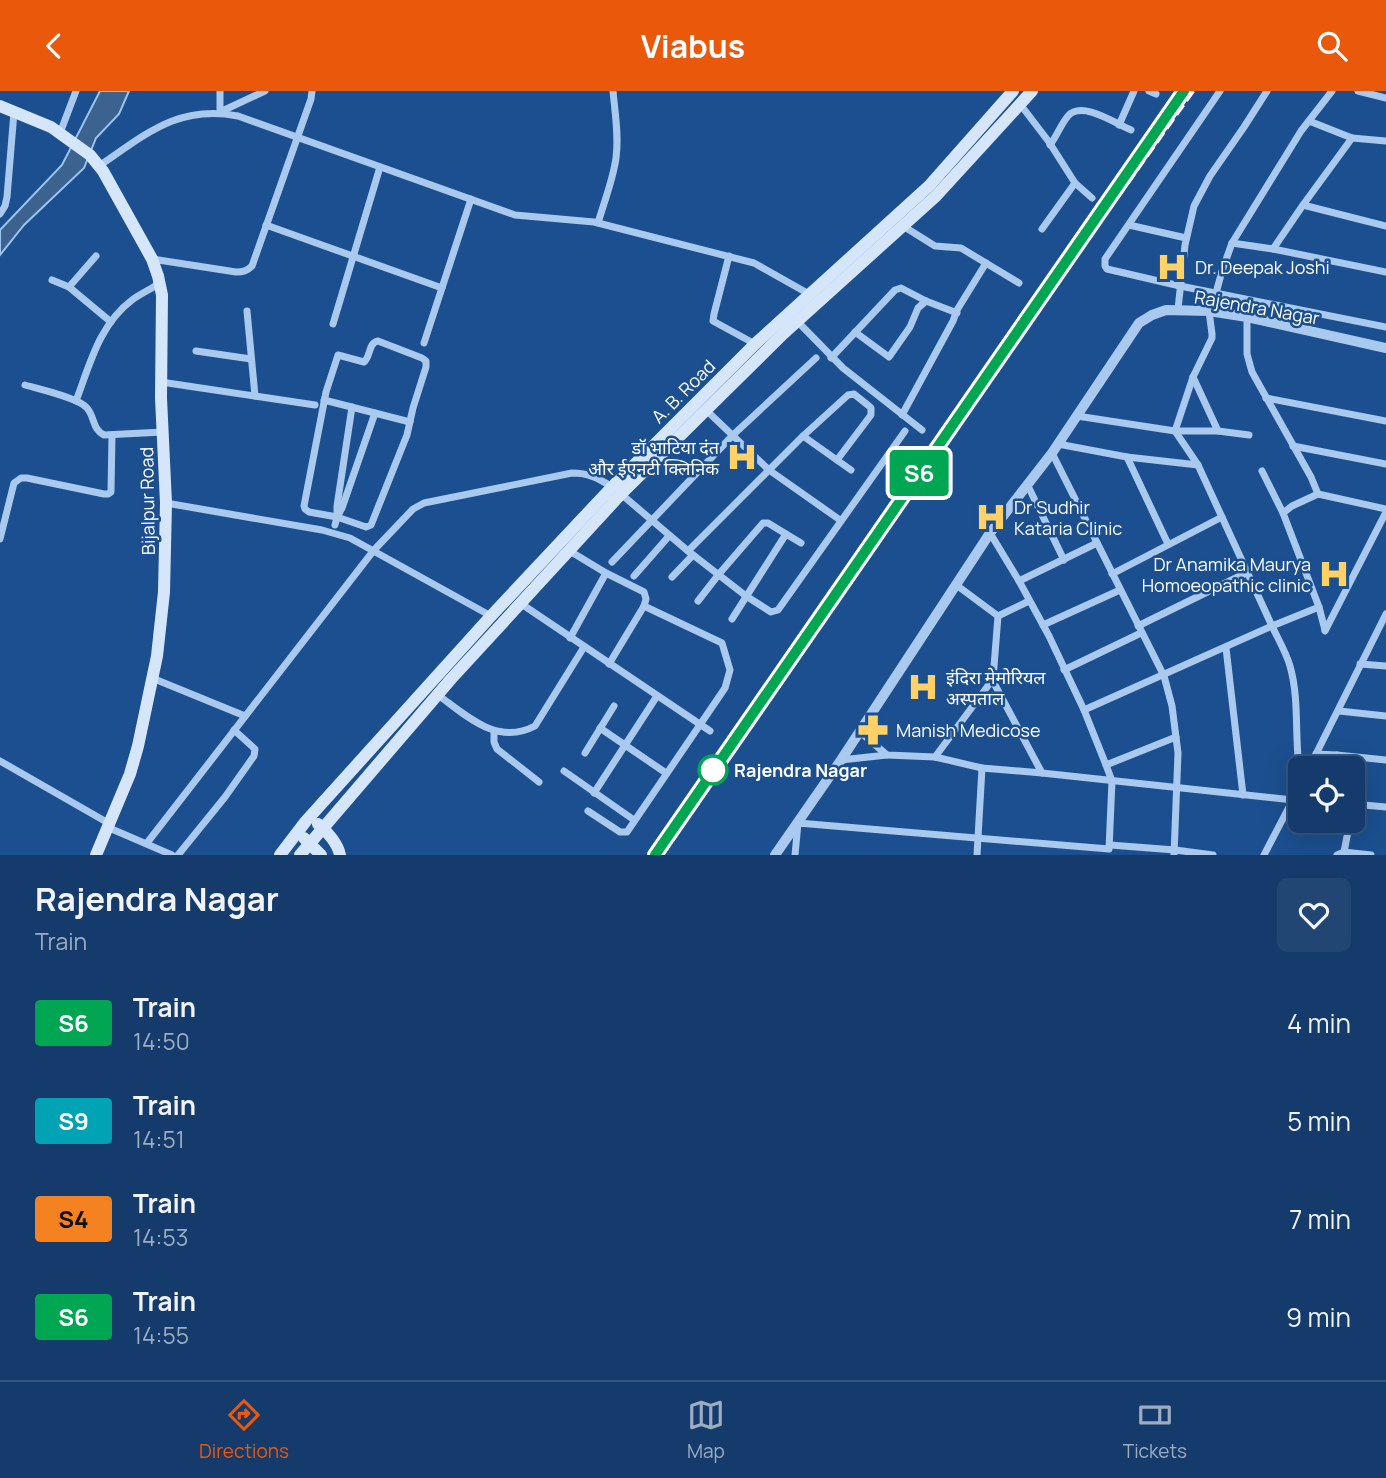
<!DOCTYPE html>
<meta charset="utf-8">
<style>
body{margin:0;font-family:Manrope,"Noto Sans Devanagari",sans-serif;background:#214673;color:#f1f3f6;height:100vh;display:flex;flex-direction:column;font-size:26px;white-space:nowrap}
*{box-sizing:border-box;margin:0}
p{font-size:23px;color:#9dadc1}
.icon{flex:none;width:38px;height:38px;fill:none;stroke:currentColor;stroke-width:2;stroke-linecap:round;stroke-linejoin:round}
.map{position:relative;height:764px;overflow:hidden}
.drawer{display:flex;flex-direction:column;background:#143b6b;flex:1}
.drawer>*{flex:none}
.badge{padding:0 14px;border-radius:5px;font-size:24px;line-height:46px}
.fabs{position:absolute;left:1288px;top:665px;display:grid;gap:14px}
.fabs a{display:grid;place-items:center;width:77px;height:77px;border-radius:10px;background:#143b6b;box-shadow:0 7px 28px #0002,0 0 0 2px #33557e;font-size:35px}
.map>.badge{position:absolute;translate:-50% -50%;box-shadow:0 0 0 4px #fff}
.round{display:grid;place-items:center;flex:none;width:74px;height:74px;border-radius:10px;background:#214673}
.head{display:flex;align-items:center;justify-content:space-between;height:119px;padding:0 35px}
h1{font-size:33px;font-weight:700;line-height:52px}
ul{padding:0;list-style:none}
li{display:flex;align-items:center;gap:21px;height:98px;padding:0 35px}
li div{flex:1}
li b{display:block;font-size:26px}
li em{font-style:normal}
li .badge{min-width:77px;font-weight:700;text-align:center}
header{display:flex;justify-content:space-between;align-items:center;height:91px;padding:0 35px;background:#ea580c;color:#fff;font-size:32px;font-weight:700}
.menu{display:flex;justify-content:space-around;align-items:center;height:98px;border-top:2px solid #33557e;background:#143b6b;font-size:19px;color:#9dadc1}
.menu a{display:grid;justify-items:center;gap:4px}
.menu .on{color:#ea580c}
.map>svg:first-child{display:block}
</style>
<header><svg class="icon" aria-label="back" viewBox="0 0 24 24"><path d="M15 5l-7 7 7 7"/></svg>Viabus<svg class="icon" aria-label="search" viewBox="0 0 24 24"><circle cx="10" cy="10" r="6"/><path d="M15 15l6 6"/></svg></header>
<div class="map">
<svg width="1386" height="764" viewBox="0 0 1386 764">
<rect width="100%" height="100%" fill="#1b4f8f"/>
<polygon fill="#3c6290" stroke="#9cc4f0" stroke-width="2" points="100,0 129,0 119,23 96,47 84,77 24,134 0,164 0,139 62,74"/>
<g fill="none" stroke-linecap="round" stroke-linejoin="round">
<g stroke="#a9c9ee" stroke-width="7">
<polyline points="220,0 220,21 265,0"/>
<polyline points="1149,0 1156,3"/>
<polyline points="1220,0 1105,168 1105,175 1107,178 1180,195 1386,236"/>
<polyline points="1332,0 1301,40 1232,152 1273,158 1386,181"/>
<polyline points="1358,0 1386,7"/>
<polyline points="1020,13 1049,51 1075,92 1092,107"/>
<polyline points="1309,30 1352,47"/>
<polyline points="1119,34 1134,0"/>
<polyline points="60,42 76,0"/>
<polyline points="1386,50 1352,47 1303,114 1386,135"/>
<path d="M1050,54C1057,45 1061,33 1068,25C1082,9 1116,33 1131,39"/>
<path d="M99,75C145,44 178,13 238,25L515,124L594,131L754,172L809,203"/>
<polyline points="0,123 5,115 7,106 14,21"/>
<path d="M598,132C604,111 613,89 616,67C619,45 615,22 613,0"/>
<polyline points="266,134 442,197"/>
<polyline points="1129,134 1186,147"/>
<polyline points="903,135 935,155 961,157 1019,192"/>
<polyline points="1042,138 1075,92"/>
<polyline points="1273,158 1303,114"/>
<polyline points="729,165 714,223 713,230 755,253"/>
<path d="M152,168L236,181C243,181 247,180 252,175L311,8L312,0"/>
<polyline points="52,189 69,196 111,231"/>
<polyline points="69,196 96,165"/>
<polyline points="1216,202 1222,180 1232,152"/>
<polyline points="1178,218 1185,154 1194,115 1210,85 1244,36 1267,0"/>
<polyline points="247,220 255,305"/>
<polyline points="1209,220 1212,243 1212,247 1193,286 1175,340 1198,374 1272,535 1319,516 1283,422 1292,415 1318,403 1311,386 1252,281 1247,263 1247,226"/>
<polyline points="797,230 843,277 922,339"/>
<polyline points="333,233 380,76"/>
<polyline points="855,241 889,266 910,236 918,217 926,210"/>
<polyline points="424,252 471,108"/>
<polyline points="196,260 251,268"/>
<polyline points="831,267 895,199 901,197 926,210 957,222"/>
<polyline points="161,291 315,314"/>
<path d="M25,294C39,298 79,307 87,317C95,326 92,338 104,344L163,341"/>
<polyline points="1266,307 1386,330"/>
<polyline points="324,309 410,331"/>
<path d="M76,310C90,273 99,234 132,209C140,203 151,198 160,192"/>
<polyline points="706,319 769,379 840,429"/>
<polyline points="902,324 953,230 957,219 986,172"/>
<polyline points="1077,325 1175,340 1218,340 1193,286"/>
<polyline points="1218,340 1249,344"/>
<polyline points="803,345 851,379"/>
<polyline points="1058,353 1127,366 1168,453"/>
<polyline points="1293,355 1386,373"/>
<polyline points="1052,362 1164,585 1172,615 1178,662 1174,764"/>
<polyline points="1127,366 1198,374"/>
<polyline points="1262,380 1283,422"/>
<polyline points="1028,395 1064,469"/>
<polyline points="621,403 688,460 746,505 771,521 778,519 905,340"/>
<polyline points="1318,403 1386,418"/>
<polyline points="166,412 322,439 350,447 491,525"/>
<polyline points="337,426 337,415 352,316"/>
<polyline points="337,426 342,417 375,322"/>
<path d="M335,434L337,426L309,421L305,418L304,415L326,301L338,264L364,271C371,265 368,252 378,250L422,267L426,270V276L413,317L407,344L371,434L366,436L337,426"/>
<polyline points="786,443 801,452"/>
<polyline points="0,448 14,392 21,387 27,387 104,403 108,403 111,401 112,344"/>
<polyline points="568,459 606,482 644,501 646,508 644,515 722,552 730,579 725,597 627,741 620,741 588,720"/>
<polyline points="688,460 803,345 848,304 854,303 869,315 871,317 871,324 837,369"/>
<polyline points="612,471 733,344 816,267"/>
<polyline points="1112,483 1222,426"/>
<polyline points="634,485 669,445"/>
<polyline points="672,486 693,464"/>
<polyline points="1019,490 1097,452"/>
<polyline points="955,493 998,525"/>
<polyline points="698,510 719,483 763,432 768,432 786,443 732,528"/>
<polyline points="1029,510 998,525 993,588 995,594 1042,682 1293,709"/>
<polyline points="520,512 710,640"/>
<polyline points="1319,516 1325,539"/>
<polyline points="1043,534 1120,499"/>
<polyline points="1138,535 1248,481"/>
<polyline points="1325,540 1386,421"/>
<polyline points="570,547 606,482"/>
<polyline points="1226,557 1243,704"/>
<polyline points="609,573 644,515"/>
<polyline points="1360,573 1386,575"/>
<polyline points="1064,579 1141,542"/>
<polyline points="152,587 245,625"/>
<path d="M438,604C467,625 497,655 535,635L584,556"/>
<path d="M1084,619L1272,535C1278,548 1286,561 1290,575C1300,610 1294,648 1300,684"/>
<polyline points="1339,620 1386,625"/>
<polyline points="600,637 666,682"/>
<polyline points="494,640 494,651 497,658 539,691"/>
<polyline points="859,640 887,664 935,666 982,677 1042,682"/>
<polyline points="585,662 614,615"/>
<polyline points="1316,663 1337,664 1349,677"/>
<polyline points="1337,664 1386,669"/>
<polyline points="935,666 993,588"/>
<polyline points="841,669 887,664"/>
<polyline points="0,670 110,733"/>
<polyline points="1106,674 1176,646"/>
<polyline points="1309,677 1386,523"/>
<polyline points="564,680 634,729"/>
<polyline points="1353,682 1356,692 1353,713 1386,716"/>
<polyline points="594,702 657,605"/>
<polyline points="107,736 172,764"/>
<path d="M147,752L374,459L413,418L424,412L572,382C589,382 598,387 612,396"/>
<polyline points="1110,754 1175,759 1213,764"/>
<polyline points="1344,761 1350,730"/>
<polyline points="178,764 225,706 254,665 255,658 234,639"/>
<polyline points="795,764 798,732 1109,758 1112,690 1106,674 1084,619 1049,545 1019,490 990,442"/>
<polyline points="977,764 982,677"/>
<polyline points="1264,764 1300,695"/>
<polyline points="1337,764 1344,761 1371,764"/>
</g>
<polyline stroke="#a9c9ee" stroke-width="10" points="775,764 841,669 990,442 1052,362 1139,232 1152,224 1166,219 1209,220 1247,226 1386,257"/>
<g stroke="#d6e6fa" stroke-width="12">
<polyline points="0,15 51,36 90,64 103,80 152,168 158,185 162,204 161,307 166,412 164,501 157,565 138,655 130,683 96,764"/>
<path d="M318,733C327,740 338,753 340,764"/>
<polyline points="304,747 321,764"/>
<polyline points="280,764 306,730 491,525 612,396 755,253 929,95 1013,0"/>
<polyline points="300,764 451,588 621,403 783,243 936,105 1032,0"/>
</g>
<polyline stroke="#fff" stroke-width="2.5" stroke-dasharray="12 5" stroke-linecap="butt" points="663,764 1095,139 1194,0"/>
</g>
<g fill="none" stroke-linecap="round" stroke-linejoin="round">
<g stroke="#fff" stroke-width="16">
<polyline id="line" points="655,764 1184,0"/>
</g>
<use href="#line" stroke="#00a651" stroke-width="10"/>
</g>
<defs>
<g id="hospital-bare" transform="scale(2.415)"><path d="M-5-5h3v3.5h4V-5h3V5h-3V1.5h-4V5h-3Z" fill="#ffd166" stroke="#1b4f8f" stroke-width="2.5" paint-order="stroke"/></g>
<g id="pharmacy-bare" transform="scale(2.415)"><path d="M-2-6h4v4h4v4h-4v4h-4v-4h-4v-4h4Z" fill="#ffd166" stroke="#1b4f8f" stroke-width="2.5" paint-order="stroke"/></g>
</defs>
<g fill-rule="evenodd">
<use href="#hospital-bare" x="1172" y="176"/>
<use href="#hospital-bare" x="742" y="366"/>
<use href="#hospital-bare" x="991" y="426"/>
<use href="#hospital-bare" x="1334" y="483"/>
<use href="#hospital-bare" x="923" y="596"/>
<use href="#pharmacy-bare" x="873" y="639"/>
</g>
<circle fill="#fff" stroke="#00a651" stroke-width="3.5" cx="713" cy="679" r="14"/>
<g text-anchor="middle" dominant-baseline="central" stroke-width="5" stroke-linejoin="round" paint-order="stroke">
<g font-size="18" fill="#fff" stroke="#1b4f8f" text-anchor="start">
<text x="1195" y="176">Dr. Deepak Joshi</text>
<text x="719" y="356" text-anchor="end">डॉ भाटिया दंत<tspan x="719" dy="21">और ईएनटी क्लिनिक</tspan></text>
<text x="1014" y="416">Dr Sudhir<tspan x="1014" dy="21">Kataria Clinic</tspan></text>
<text x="1311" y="473" text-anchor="end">Dr Anamika Maurya<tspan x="1311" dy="21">Homoeopathic clinic</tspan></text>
<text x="946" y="586">इंदिरा मेमोरियल<tspan x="946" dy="21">अस्पताल</tspan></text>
<text x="896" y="639">Manish Medicose</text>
</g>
<g font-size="18" fill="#fff" stroke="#1b4f8f">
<text transform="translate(1257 216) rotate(10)">Rajendra Nagar</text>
<text transform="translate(683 300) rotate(-45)">A. B. Road</text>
<text transform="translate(147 410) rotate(-91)">Bijalpur Road</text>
</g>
<g font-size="18" font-weight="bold" fill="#fff" stroke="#1b4f8f" text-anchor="start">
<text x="734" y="679">Rajendra Nagar</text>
</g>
</g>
</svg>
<div class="fabs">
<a><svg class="icon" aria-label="locate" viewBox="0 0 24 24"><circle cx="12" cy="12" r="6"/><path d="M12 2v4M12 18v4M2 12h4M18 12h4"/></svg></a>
</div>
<b class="badge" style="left:919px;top:382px;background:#00a651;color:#fff">S6</b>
</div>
<section class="drawer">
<div class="head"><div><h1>Rajendra Nagar</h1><p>Train</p></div><a class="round"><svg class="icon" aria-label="heart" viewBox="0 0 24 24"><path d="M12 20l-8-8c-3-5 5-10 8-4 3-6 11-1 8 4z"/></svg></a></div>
<ul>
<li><span class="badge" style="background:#00a651;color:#fff">S6</span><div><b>Train</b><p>14:50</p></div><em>4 min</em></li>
<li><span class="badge" style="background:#00a3b4;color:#fff">S9</span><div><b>Train</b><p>14:51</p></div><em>5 min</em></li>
<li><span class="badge" style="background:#f58220;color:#111">S4</span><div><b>Train</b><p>14:53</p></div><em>7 min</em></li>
<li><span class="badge" style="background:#00a651;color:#fff">S6</span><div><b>Train</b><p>14:55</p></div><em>9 min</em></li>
</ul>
</section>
<nav class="menu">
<a class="on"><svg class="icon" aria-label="directions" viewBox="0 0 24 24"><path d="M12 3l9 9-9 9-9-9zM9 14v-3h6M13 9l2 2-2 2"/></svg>Directions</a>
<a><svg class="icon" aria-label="map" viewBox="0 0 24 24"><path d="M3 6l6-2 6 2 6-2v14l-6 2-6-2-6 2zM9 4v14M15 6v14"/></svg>Map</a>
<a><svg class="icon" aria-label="tickets" viewBox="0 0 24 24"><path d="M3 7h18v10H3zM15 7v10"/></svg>Tickets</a>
</nav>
